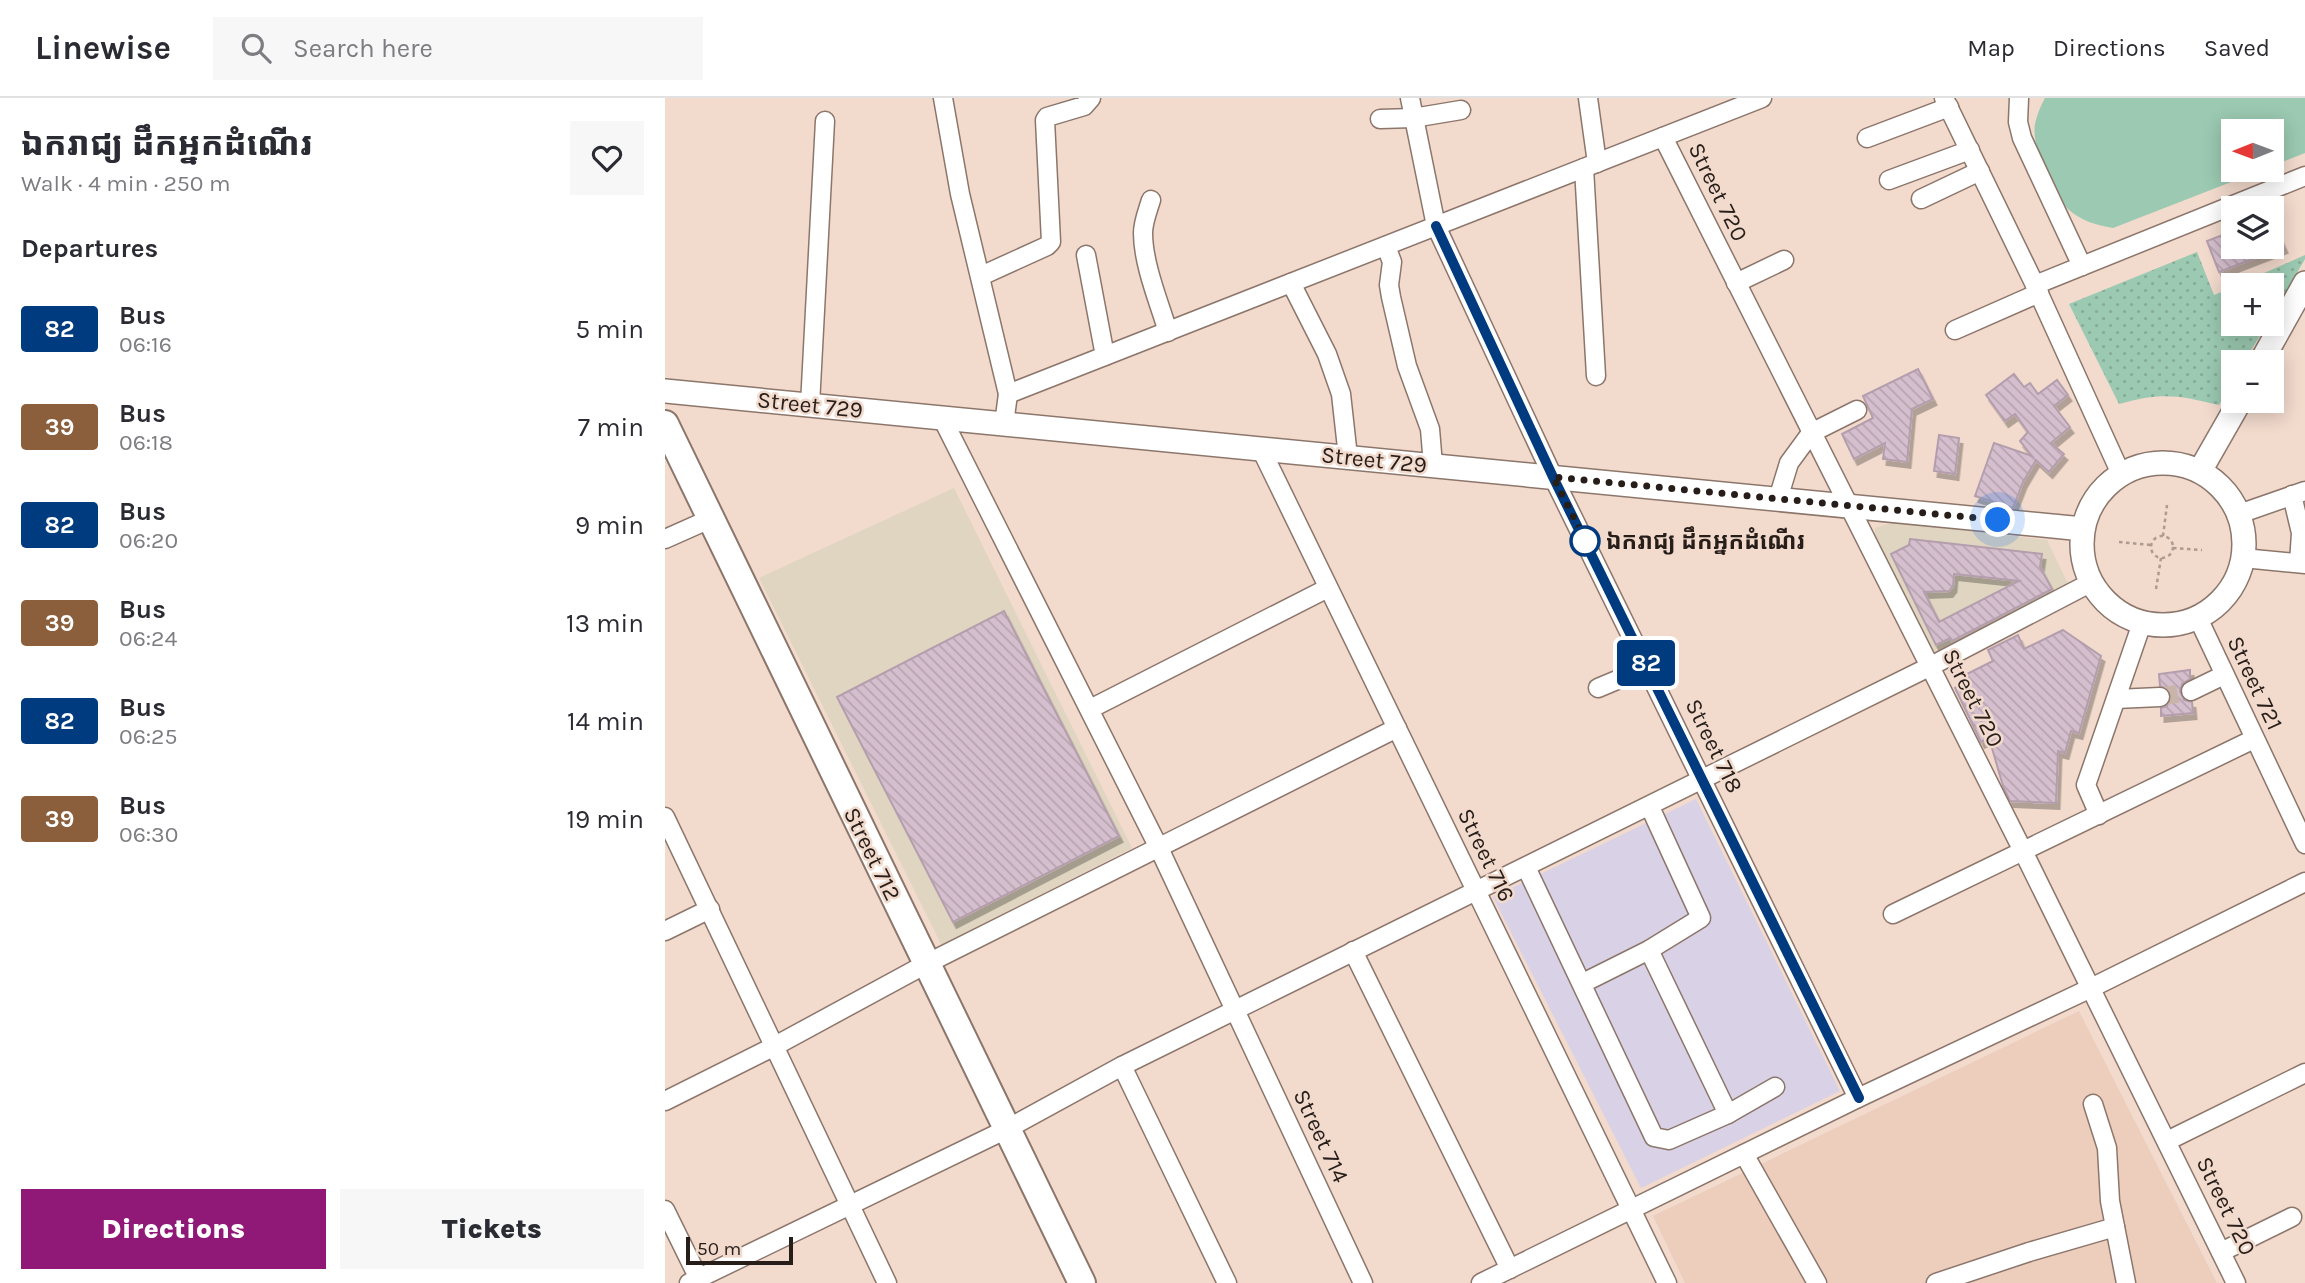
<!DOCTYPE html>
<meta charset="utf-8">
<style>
body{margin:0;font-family:Karla,"Noto Sans Khmer",sans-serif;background:#f7f7f7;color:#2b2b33;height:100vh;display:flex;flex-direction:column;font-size:26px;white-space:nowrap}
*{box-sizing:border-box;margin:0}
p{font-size:23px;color:#7c7c81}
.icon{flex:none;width:38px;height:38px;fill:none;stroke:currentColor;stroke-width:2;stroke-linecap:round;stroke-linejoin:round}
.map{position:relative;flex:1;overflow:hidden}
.side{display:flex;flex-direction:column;background:#fff;width:665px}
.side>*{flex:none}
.badge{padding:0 14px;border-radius:5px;font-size:24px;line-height:46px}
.needle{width:46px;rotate:269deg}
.controls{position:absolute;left:1556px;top:21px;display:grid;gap:14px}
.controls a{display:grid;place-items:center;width:63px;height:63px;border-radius:0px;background:#fff;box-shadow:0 4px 18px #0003;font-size:35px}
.scale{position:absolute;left:21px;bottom:18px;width:107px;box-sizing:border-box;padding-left:7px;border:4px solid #271e1a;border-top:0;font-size:19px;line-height:24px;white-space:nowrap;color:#271e1a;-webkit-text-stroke:5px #f2dacd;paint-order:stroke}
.you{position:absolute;width:35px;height:35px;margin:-18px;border:5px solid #fff;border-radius:50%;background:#1a73e8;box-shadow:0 0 0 10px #1a73e833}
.map>.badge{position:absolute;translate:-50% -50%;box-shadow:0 0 0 4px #fff}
h2{padding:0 21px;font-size:26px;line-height:63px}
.round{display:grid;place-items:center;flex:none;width:74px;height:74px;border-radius:0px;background:#f7f7f7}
.summary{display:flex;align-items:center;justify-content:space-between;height:119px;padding:0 21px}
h1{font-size:33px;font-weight:800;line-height:52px}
.primary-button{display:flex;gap:14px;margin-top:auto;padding:14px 21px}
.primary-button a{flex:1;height:80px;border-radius:0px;background:#901978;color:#fff;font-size:28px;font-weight:800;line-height:80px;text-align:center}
.primary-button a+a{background:#f7f7f7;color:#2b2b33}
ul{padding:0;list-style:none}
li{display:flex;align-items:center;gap:21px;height:98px;padding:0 21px}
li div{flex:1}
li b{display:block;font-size:26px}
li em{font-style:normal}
li .badge{min-width:77px;font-weight:700;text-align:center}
header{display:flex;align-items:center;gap:42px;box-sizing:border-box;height:98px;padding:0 35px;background:#fff;border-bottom:2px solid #e1e1e2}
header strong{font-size:33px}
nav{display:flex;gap:38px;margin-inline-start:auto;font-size:24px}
.search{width:490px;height:63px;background:#f7f7f7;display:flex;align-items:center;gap:18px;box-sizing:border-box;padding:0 24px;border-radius:0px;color:#7c7c81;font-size:26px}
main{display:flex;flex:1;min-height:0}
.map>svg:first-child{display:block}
</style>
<header>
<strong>Linewise</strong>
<div class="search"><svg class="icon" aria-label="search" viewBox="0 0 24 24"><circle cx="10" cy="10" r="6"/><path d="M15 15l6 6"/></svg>Search here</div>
<nav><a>Map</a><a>Directions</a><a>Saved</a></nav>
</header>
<main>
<section class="side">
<div class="summary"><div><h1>ឯករាជ្យ ដឹកអ្នកដំណើរ</h1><p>Walk · 4 min · 250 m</p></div><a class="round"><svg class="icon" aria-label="heart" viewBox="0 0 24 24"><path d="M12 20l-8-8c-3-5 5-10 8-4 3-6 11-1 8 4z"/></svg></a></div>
<h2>Departures</h2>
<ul>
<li><span class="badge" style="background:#003b80;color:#fff">82</span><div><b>Bus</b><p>06:16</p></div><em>5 min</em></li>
<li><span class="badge" style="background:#8b5e3c;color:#fff">39</span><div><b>Bus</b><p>06:18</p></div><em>7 min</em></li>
<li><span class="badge" style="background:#003b80;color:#fff">82</span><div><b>Bus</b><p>06:20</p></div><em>9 min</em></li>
<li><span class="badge" style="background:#8b5e3c;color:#fff">39</span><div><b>Bus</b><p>06:24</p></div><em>13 min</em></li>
<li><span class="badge" style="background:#003b80;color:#fff">82</span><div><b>Bus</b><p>06:25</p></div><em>14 min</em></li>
<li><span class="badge" style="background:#8b5e3c;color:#fff">39</span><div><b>Bus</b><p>06:30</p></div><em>19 min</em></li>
</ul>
<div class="primary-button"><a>Directions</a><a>Tickets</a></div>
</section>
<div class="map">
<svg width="1640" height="1185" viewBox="0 0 1640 1185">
<defs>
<pattern id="grass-dots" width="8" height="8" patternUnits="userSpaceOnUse" patternTransform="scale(1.75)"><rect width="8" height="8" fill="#9bc9b1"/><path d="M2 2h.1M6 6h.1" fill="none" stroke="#86ac98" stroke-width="1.8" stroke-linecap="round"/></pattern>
<pattern id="building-back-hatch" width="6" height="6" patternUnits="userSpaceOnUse" patternTransform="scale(1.75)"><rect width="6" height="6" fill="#d5bfce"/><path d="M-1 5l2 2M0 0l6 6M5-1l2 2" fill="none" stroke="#b7a4b0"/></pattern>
<filter id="shadow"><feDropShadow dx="3.5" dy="6" stdDeviation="0" flood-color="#0004"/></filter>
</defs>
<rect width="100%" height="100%" fill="#f2dacd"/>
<g fill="#e0d5c0">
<polygon points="289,390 467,750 277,848 94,480"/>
<polygon points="1229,424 1382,442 1403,486 1268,554 1210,437 1210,430"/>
</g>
<polygon fill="#d9d2e7" points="1031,701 1175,993 976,1090 828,799"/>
<polygon fill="#edcebd" points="1414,913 1552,1185 1020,1185 988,1118"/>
<g fill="url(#grass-dots)">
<path d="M1532,154L1549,197L1568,189V226H1602L1579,264H1568V283L1554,307C1513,297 1496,294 1454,306L1404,206Z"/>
<polygon points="1640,157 1640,161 1607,218 1606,187 1572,187"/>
</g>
<path fill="#9bc9b1" d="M1380,0H1640V55L1607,68L1606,33H1568V72H1597L1448,130C1431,127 1416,123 1403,111C1387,95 1366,49 1370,26C1372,17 1376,7 1380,0Z"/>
<g fill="url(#building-back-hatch)" stroke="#b49ead" stroke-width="2" fill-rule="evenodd" filter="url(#shadow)">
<polygon points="1606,119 1619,149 1554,174 1542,143 1568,133 1568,149 1606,149"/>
<polygon points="1253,271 1268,301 1247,311 1242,364 1218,361 1220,345 1189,361 1177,336 1208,320 1198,298"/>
<polygon points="1349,276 1359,289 1365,285 1373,296 1392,282 1403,297 1389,308 1405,329 1386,345 1399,356 1384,374 1371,362 1358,384 1348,410 1310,398 1329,345 1367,358 1355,343 1363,334 1350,316 1340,323 1321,297"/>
<polygon points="1274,337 1294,340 1290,376 1269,373"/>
<path d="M1245,441L1377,456L1375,469L1387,491L1287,543L1285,540L1271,547L1226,456L1244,447ZM1289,476L1354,483L1274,524L1259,494L1284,493L1288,488Z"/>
<polygon points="339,513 454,738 288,824 172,599"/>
<polygon points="1398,532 1436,558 1414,635 1406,633 1400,655 1393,653 1391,705 1345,703 1338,688 1324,640 1316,644 1290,590 1305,582 1302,576 1328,563 1323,552 1353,537 1359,551"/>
<polygon points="1525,572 1525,581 1517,586 1515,593 1519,602 1527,604 1528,615 1496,618 1496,610 1502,608 1506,599 1504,592 1495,588 1494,576"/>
</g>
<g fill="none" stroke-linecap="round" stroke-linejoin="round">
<polyline stroke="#c9b4a9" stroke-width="18" stroke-dasharray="18 9" stroke-linecap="butt" points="1495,599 1526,593"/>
<g stroke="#8c766b" stroke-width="21">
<g id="minor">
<polyline points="278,0 295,96 343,296"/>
<polyline points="745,0 771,128 888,379 1193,1000"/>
<polyline points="923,0 932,65"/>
<polyline points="1279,0 1370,187 1456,376"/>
<polyline points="1354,0 1353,24 1357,40 1417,168"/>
<polyline points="715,21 748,20 796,12"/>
<polyline points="998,39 1358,753 1571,1185"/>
<polyline points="1202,40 1284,9"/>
<polyline points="919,70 931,278"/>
<polyline points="1224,82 1305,52"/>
<polyline points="1256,101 1315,73"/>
<path d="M486,102C483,112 478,124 478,135C478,166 494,204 503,234"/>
<polyline points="721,148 727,164 724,187 726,199 742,268 765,331 768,367"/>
<polyline points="421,157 440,258"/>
<polyline points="316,178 382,148 386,144 380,22 382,19 419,8 426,0"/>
<polyline points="626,185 662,256 676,296 683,359"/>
<polyline points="1071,185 1119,162"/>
<polyline points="1370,187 1640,78"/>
<polyline points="1290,232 1374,195"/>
<polyline points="145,307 160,23"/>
<polyline points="277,320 493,748 698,1185"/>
<polyline points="339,326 343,296 1097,0"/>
<polyline points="596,351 1002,1185"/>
<polyline points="1627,397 1636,435 1634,465"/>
<polyline points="1113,401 1124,365 1146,335 1192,312"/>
<polyline points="1574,416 1640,393"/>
<polyline points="0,441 45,421"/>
<polyline points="1578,460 1640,466"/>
<polyline points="1533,520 1640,746"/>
<polyline points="933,590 983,569"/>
<polyline points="1526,593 1559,577"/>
<polyline points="1451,601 1495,599"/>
<polyline points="425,611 663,490"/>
<polyline points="1434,717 1421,687 1477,525"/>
<polyline points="0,719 222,1185"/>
<polyline points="861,769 989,1039 1004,1042 1063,1016 1110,989"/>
<polyline points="1228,816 1589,641"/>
<polyline points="0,833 45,811"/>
<polyline points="984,852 1063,1016"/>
<polyline points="688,853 845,1171"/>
<polyline points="918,885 984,852 1036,820 985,709"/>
<polyline points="457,968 562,1185"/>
<polyline points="0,1003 108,949 261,866 732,630"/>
<polyline points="1428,1006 1442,1050 1445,1103 1461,1185"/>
<polyline points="1502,1043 1640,975"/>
<polyline points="1079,1056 1152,1185"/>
<polyline points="0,1112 36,1185"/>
<polyline points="1556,1154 1627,1119"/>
<polyline points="24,1185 342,1031 457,968 1264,569 1425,485"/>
<polyline points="816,1185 1193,1000 1426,890 1640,784"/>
<polyline points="1271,1185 1364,1154 1450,1129"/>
</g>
</g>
<g stroke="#8c766b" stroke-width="26">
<g id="major">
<polyline points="1596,264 1640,185"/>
<polyline points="0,293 1418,431"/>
<circle cx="1498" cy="446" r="81"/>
<polyline points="1535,373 1575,303"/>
</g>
</g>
<g stroke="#8c766b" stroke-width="30">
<polyline id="highway" points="0,326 417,1185"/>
</g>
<g stroke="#ad9a90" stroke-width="2.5" stroke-dasharray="3.5 3.5" stroke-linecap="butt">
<polyline points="1498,438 1502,407"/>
<circle cx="1497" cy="449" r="11"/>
<polyline points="1454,444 1486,447"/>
<polyline points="1508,450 1537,452"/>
<polyline points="1491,491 1496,460"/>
</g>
<use href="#minor" stroke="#fff" stroke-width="18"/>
<use href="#major" stroke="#fff" stroke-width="23"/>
<use href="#highway" stroke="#fff" stroke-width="26"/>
</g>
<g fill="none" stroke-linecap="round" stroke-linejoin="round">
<g stroke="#fff" stroke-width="16">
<polyline id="line" points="771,128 888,379 1194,1000"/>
</g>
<use href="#line" stroke="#003b80" stroke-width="10"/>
<polyline stroke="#271e1a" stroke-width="7" stroke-dasharray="0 12.6" points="920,443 926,453 888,379 1333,422"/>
</g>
<circle fill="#fff" stroke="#003b80" stroke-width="3.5" cx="920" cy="443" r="14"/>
<g text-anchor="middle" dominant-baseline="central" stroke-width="5" stroke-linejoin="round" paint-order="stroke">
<g font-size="23" fill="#271e1a" stroke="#f2dacd">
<text transform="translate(1053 94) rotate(64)">Street 720</text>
<text transform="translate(145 307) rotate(6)">Street 729</text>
<text transform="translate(709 362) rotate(6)">Street 729</text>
<text transform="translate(1590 585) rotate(65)">Street 721</text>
<text transform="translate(1308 600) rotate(63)">Street 720</text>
<text transform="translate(1049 648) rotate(64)">Street 718</text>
<text transform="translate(207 756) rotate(64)">Street 712</text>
<text transform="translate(821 757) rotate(64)">Street 716</text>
<text transform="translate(656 1038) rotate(65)">Street 714</text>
<text transform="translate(1561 1108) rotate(64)">Street 720</text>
</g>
<g font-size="23" font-weight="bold" fill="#271e1a" stroke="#f2dacd" text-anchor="start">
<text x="941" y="443">ឯករាជ្យ ដឹកអ្នកដំណើរ</text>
</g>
</g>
</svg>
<div class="controls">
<a><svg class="needle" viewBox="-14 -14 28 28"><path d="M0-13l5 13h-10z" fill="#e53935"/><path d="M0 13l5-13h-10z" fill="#7c7c81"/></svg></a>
<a><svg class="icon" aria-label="layers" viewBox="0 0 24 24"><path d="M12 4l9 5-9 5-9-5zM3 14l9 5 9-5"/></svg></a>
<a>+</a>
<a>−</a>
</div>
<div class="scale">50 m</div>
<div class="you" style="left:1333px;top:422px"></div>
<b class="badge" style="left:981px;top:565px;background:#003b80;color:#fff">82</b>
</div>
</main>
